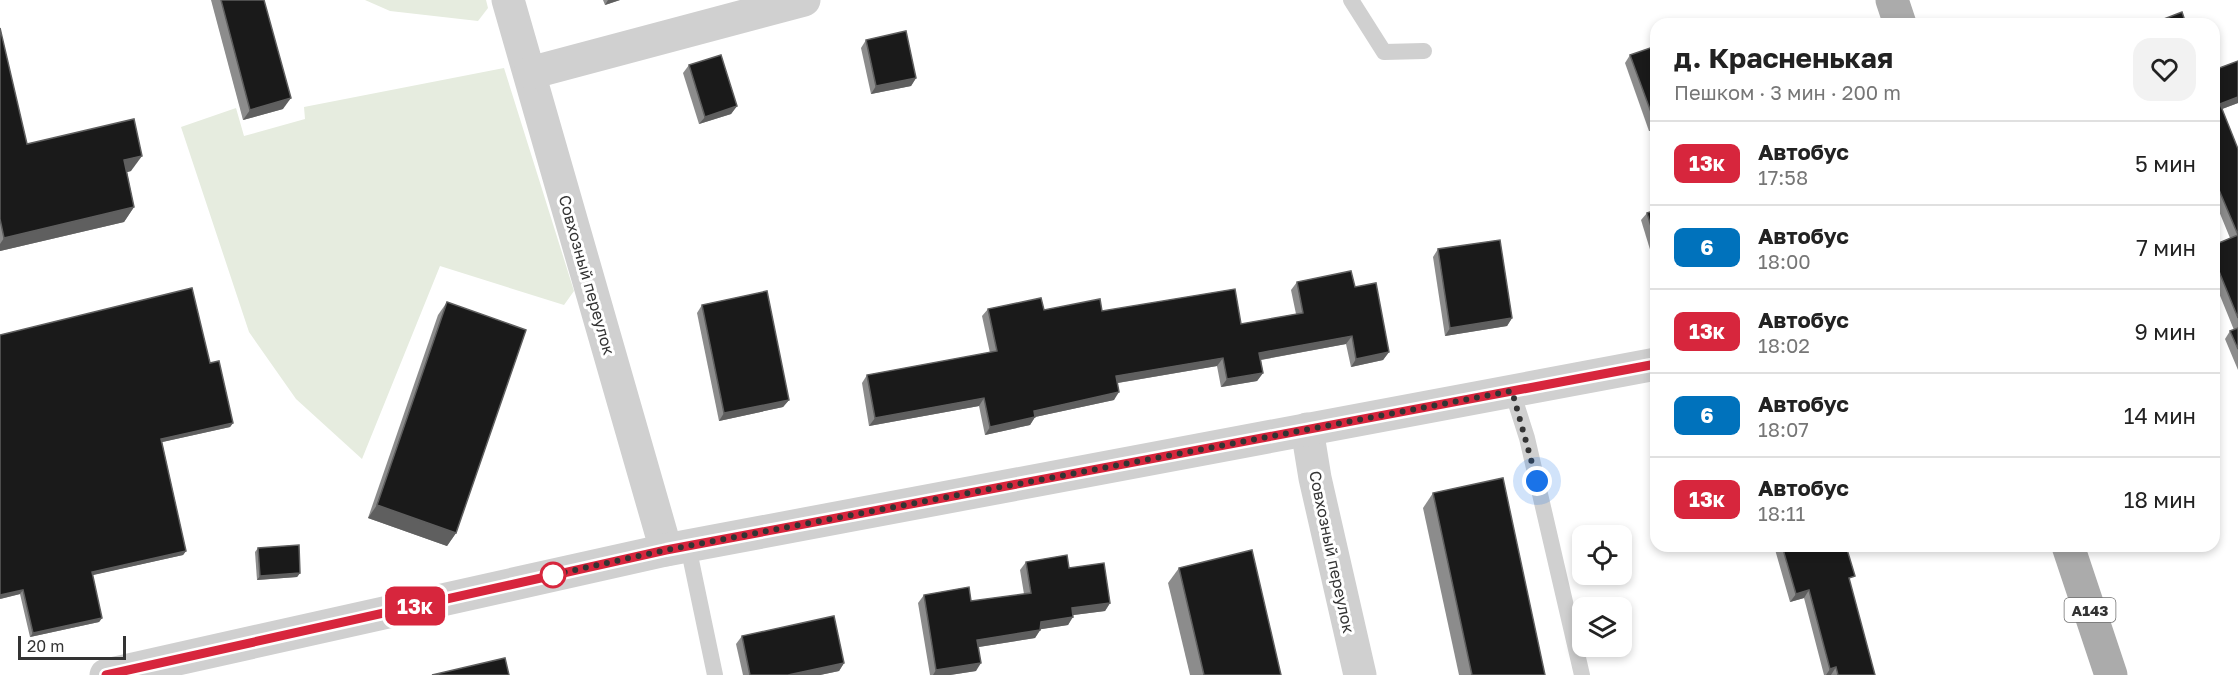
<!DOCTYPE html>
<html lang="ru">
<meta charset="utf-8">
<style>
body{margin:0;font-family:"Golos Text",sans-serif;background:#f2f2f2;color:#222;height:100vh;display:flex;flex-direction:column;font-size:22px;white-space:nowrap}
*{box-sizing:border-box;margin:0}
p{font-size:20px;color:#767676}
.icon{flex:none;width:33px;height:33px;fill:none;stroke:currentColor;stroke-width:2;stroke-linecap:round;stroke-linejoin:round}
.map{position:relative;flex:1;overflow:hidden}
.details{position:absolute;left:1650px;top:18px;width:570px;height:534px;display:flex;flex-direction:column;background:#fff;border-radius:18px;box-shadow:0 3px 9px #0003}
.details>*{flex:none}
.badge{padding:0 12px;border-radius:9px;font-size:21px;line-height:39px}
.tools{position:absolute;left:1572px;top:525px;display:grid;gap:12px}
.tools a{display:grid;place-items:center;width:60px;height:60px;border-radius:12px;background:#fff;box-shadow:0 3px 9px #0003;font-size:30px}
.scale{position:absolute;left:18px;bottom:15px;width:108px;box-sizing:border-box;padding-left:6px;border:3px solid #333;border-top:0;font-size:16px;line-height:21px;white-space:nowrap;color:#333;-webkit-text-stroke:4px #fff;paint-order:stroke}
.you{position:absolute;width:30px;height:30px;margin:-15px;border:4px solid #fff;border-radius:50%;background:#1a73e8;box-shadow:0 0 0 9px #1a73e833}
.map>.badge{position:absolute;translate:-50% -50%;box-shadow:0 0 0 3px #fff}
.round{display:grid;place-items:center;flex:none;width:63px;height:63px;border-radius:18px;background:#f2f2f2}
.head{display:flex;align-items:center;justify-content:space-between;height:102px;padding:0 24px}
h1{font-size:28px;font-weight:700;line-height:45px}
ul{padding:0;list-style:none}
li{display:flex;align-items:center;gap:18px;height:84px;padding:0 24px;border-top:2px solid #e0e0e0}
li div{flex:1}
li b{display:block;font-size:22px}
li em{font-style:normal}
li .badge{min-width:66px;font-weight:700;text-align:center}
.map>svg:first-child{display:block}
</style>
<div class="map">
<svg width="2238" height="675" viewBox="0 0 2238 675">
<rect width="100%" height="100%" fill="#fff"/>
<g fill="#e6ecdf">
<polygon points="365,0 486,0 488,8 478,21 390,11"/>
<polygon points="504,68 574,291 564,305 440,266 362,459 296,399 249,332 181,127 236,108 244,136 305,119 304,107"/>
</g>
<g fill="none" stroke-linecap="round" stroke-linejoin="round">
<g stroke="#d0d0d0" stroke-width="16">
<polyline points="1351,0 1384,52 1424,51"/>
<polyline points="1512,391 1527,438 1582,675"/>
<polyline points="688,546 715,675"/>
</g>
<g stroke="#d0d0d0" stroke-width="33">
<polyline points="508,0 666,550"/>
<polyline points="530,73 804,0"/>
<polyline points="1307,429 1315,478 1360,675"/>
</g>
<polyline stroke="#d0d0d0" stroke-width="33" points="106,675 666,550 1656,364"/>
<g stroke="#ababab" stroke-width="33">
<polyline points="1892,0 1900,24"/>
<polyline points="2068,546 2111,675"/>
</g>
</g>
<g fill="#8c8c8c">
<polygon points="211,0 264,0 283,109 243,120"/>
<polygon points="603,0 620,0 605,5"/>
<polygon points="0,28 27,144 131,171 127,172 134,207 124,222 0,251"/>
<polygon points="866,40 916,78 911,86 871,94 861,48"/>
<polygon points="1656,46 1656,128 1649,131 1625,63 1630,55"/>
<polygon points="2238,61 2238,103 2222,109 2238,149 2238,370 2225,339 2230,331 2234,330 2214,281 2214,245 2230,238 2214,199 2214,70"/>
<polygon points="689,65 737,106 731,114 699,124 683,73"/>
<polygon points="1656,210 1656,269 1641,220 1647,213"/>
<polygon points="1438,249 1512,318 1507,326 1445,336 1433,257"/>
<polygon points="1297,282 1355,287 1389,352 1383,360 1351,367 1346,344 1261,360 1263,373 1257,381 1221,387 1217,366 1118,383 1114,400 1035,417 1030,425 985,435 979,406 869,426 862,383 867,375 990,353 982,316 988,309 1102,311 1241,324 1296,314 1291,290"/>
<polygon points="447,302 456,533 447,546 368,518 438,315"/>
<polygon points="702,305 789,400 783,407 719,421 697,313"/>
<polygon points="210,363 233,423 230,427 162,442 186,551 183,555 92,575 102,618 99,622 30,637 20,594 0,599"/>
<polygon points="1433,493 1545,675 1459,675 1423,508"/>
<polygon points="1774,546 1846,546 1850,583 1875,675 1824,675 1804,598 1790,602"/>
<polygon points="258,548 300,573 297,577 257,580 255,552"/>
<polygon points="1026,562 1069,568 1110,603 1105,611 1073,615 1068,625 1041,629 1035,638 979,647 976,671 950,675 930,675 918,603 924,595 971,601 1024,594 1020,570"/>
<polygon points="1179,568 1281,675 1190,675 1168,583"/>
<polygon points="742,636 844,663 839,671 820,675 743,675 736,644"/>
</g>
<g fill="#5f5f5f">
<polygon points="608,0 620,0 605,5"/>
<polygon points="916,78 911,86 871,94 876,86"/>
<polygon points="2238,97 2238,103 2214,112 2220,104"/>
<polygon points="291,98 283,109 243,120 250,110"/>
<polygon points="737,106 731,114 699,124 705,117"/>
<polygon points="1655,123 1656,123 1656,128 1649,131"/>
<polygon points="142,156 131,171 113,176 124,160"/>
<polygon points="134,207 124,222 0,251 0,244 4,238"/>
<polygon points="1512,318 1507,326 1445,336 1450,328"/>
<polygon points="1352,336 1346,344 1254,361 1259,353"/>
<polygon points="1389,352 1383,360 1351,367 1356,359"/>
<polygon points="1223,358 1217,366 1111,384 1116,376"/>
<polygon points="1263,373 1257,381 1221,387 1227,379"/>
<polygon points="1119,392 1114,400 1035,417 1030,425 985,435 990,427 1034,411"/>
<polygon points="984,398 979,406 869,426 875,418"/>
<polygon points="789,400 783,407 719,421 724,413"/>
<polygon points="233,423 230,427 158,443 161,439"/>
<polygon points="377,505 456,533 447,546 368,518"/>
<polygon points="1755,546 1765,546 1753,550"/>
<polygon points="186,551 183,555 89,576 92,572"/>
<polygon points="300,573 297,577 257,580 260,576"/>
<polygon points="23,590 20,594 0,599 0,595"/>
<polygon points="1809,590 1804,598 1790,602 1796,594"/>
<polygon points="1110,603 1105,611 1066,616 1072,608"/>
<polygon points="1073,617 1068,625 1036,630 1041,622"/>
<polygon points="102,618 99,622 30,637 33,633"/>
<polygon points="1040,630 1035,638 972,648 977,640"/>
<polygon points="844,663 839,671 820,675 788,675"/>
<polygon points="981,663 976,671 950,675 933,675 936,670"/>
<polygon points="1836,667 1831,675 1826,675 1830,669"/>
</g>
<g fill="#1a1a1a" stroke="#5f5f5f" stroke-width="1.5">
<polygon points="221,0 264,0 291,98 250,110"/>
<polygon points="2182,12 2186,24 2151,24"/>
<polygon points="0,28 27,144 134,119 142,156 124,160 134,207 4,238 0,219"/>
<polygon points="906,31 916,78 876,86 866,40"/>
<polygon points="1656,46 1656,123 1655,123 1630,55"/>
<polygon points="721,55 737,106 705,117 689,65"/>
<polygon points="2238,61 2238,97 2220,104 2238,149 2238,318 2214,259 2214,245 2238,235 2214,178 2214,70"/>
<polygon points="1656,210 1656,243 1647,213"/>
<polygon points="1500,240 1512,318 1450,328 1438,249"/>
<polygon points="1351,271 1355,287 1376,283 1389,352 1356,359 1352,336 1259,353 1263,373 1227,379 1223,358 1116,376 1119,392 1034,411 1035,417 990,427 984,398 875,418 867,375 997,351 988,309 1041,298 1044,310 1100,299 1102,311 1235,289 1241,324 1303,313 1297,282"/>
<polygon points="192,288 210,363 219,361 233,423 161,439 186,551 92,572 102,618 33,633 23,590 0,595 0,335"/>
<polygon points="767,291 789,400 724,413 702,305"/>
<polygon points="447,302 526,330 456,533 377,505"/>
<polygon points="2238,328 2238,349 2230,331"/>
<polygon points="1503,478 1545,675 1472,675 1433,493"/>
<polygon points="299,545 300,573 260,576 258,548"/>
<polygon points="1782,546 1846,546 1855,576 1849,578 1875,675 1838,675 1836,667 1830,669 1809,590 1796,594"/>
<polygon points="1252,550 1281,675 1204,675 1179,568"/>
<polygon points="1067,555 1069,568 1104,563 1110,603 1072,608 1073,617 1041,622 1040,630 977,640 981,663 936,670 924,595 969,587 971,601 1031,593 1026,562"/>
<polygon points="834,616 844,663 788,675 750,675 742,636"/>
<polygon points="505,658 509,675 432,675"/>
</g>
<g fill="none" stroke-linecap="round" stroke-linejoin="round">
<g stroke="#fff" stroke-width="14">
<polyline id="line" points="106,675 666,550 1656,364"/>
</g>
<use href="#line" stroke="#d7263d" stroke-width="9"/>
<polyline stroke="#333" stroke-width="6" stroke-dasharray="0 10.8" points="553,575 543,577 666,550 1512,391 1537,481"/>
</g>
<circle fill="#fff" stroke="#d7263d" stroke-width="3" cx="553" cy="575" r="12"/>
<g text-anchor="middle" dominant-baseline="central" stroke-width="6" stroke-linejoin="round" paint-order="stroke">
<rect fill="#fff" stroke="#707070" stroke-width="1.5" x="2064.5" y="598" width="51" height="24" rx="4.5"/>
<g font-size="15" font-weight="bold" fill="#333">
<text x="2090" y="610">А143</text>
</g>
<g font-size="16" fill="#333" stroke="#fff">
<text transform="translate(587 275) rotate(74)">Совхозный переулок</text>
<text transform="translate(1332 552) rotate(78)">Совхозный переулок</text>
</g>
</g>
</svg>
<div class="tools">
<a><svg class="icon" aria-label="locate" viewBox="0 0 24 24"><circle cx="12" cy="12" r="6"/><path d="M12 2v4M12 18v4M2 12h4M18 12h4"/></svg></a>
<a><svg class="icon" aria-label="layers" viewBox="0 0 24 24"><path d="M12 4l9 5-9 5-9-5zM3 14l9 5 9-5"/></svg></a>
</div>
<div class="scale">20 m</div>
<div class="you" style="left:1537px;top:481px"></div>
<b class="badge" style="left:415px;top:606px;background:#d7263d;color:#fff">13к</b>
<section class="details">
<div class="head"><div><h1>д. Красненькая</h1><p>Пешком · 3 мин · 200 m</p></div><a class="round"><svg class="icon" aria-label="heart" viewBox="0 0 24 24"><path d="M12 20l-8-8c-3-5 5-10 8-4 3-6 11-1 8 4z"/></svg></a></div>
<ul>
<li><span class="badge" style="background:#d7263d;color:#fff">13к</span><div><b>Автобус</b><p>17:58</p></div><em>5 мин</em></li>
<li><span class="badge" style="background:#0072bc;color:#fff">6</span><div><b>Автобус</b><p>18:00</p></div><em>7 мин</em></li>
<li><span class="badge" style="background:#d7263d;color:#fff">13к</span><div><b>Автобус</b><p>18:02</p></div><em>9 мин</em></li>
<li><span class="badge" style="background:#0072bc;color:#fff">6</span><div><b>Автобус</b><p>18:07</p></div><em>14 мин</em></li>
<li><span class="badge" style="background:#d7263d;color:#fff">13к</span><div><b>Автобус</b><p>18:11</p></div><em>18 мин</em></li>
</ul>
</section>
</div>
